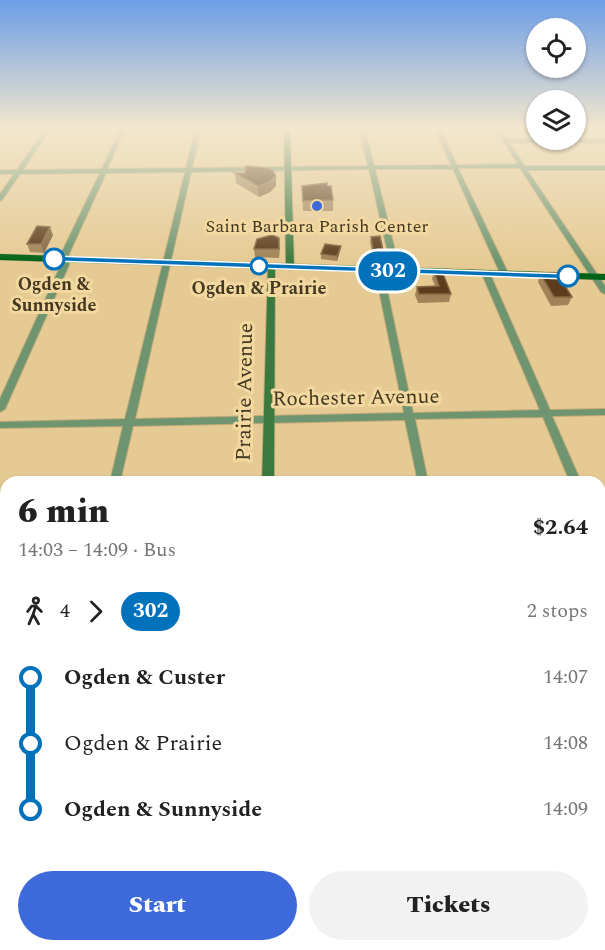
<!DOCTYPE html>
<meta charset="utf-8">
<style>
body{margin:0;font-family:Spectral,serif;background:#f2f2f2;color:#222;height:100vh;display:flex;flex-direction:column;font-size:22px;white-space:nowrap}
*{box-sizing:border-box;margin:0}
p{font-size:20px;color:#767676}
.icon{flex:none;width:33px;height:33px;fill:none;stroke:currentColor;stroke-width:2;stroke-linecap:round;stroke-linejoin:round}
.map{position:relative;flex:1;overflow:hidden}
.drawer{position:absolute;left:0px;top:476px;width:606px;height:476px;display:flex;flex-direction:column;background:#fff;border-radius:18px 18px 0 0;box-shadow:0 2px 4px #0004}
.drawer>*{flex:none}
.badge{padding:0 12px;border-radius:20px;font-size:21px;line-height:39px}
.fabs{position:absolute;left:526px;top:18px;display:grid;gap:12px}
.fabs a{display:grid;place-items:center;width:60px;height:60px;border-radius:50%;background:#fff;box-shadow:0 2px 4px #0004;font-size:30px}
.map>.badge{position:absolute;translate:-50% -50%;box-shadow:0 0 0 3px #fff}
.legs{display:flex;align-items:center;gap:9px;height:66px;padding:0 18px;font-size:20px}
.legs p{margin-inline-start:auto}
.summary{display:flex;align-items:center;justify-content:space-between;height:102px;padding:0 18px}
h1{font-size:33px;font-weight:800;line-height:45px}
.button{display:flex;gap:12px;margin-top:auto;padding:12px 18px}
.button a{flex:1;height:69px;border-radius:36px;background:#3d69da;color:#fff;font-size:24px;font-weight:800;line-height:69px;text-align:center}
.button a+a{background:#f2f2f2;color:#222}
ul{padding:0 18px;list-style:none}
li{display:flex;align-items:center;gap:21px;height:66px;font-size:22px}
li i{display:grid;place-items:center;width:9px;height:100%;margin:0 8px;background:currentColor}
li i::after{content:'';width:15px;height:15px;margin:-8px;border:4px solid;border-radius:50%;background:#fff}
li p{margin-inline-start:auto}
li:first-child i{background:linear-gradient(#0000 50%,currentColor 0)}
li:last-child i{background:linear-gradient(currentColor 50%,#0000 0)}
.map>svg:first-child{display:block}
</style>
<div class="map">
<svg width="605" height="950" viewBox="0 0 605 950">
<rect width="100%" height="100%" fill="#e5ca93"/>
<polygon fill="#d99cdc" points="0,943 6,943 6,945 246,945 245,950 0,950"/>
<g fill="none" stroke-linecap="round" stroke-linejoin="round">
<g stroke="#c1aa7a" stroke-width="2">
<g id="street">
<polygon points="45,129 50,129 23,170 102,169 120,129 125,129 107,169 186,168 195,129 201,129 192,168 368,166 359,129 365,129 374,166 451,165 435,129 440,129 457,165 518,164 495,129 500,129 507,139 605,139 605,143 509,143 525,166 605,166 605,170 527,170 605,286 605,294 601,292 520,168 458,168 509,275 505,277 501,275 453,169 375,169 400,271 396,273 392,271 369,169 191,172 135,419 404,413 375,270 379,268 383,270 413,413 540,410 482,274 486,272 490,274 550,410 605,409 605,415 552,416 581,482 570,482 543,417 415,419 428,482 418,482 405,420 133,426 120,482 110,482 123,426 0,428 0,422 125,419 185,172 106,173 69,254 69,265 5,409 0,412 0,399 61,265 61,254 100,173 20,174 2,200 0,201 0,194 14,174 0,174 0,170 17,170"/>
<polygon points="600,532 605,536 605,553 600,550"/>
<rect x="600" y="682" width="5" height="14"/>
<rect x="0" y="699" width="6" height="14"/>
<polygon points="513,945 531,945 532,950 514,950"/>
</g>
</g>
<g stroke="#c1aa7a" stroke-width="2">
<g id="secondary">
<polygon points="284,129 290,129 294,267 290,270 286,267"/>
<polygon points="268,264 275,266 274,482 262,482"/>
<rect x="253" y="945" width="20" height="5"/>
</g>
</g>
<g stroke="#c1aa7a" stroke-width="1">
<polygon id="primary" points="0,254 605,274 605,280 0,260"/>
</g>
<use href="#street" fill="#6e956f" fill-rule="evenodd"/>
<use href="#secondary" fill="#3b793f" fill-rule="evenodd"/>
<use href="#primary" fill="#016318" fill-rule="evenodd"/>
</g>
<g fill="#a08358">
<polygon points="235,173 245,173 276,186 270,192 259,197 236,183"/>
<polygon points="302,186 327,186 333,200 333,211 303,211"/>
<polygon points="53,235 44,253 30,252 27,244"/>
<polygon points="371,237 384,255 383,261 374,261 370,242"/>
<polygon points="280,247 279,258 255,257 254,249"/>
<polygon points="340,251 337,261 321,259 321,254"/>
<polygon points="434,271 451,294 449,302 418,303 415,295 417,287 435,286 432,279"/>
<polygon points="540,273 572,297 568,305 551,306 538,282"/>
</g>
<g fill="#846740">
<polygon points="276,176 276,186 270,192 259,197 258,186"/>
<polygon points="50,227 53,235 44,253 41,244"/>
<polygon points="341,246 340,251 337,261 337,256"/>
</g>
<g fill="#5b3c1c" stroke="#846740" stroke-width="1.5">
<polygon points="246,166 268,168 273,171 276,176 269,182 258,186 235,173 245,173"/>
<polygon points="327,183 327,186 331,186 333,200 303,201 302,186"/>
<polygon points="37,226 50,227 41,244 27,244"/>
<polygon points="272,235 279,238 279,249 254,249 257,239"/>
<polygon points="380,236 384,255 374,255 371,237"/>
<polygon points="325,244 341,246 337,256 321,254"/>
<polygon points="434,271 442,271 451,294 419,294 417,287 439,286"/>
<polygon points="540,273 557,273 572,297 554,297"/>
</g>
<linearGradient id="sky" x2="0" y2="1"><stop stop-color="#6c9ee6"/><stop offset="0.49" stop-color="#f3e7ce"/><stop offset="1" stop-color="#f3e7ce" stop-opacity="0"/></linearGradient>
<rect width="605" height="262" fill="url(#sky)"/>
<polygon fill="#0072bc" stroke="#fff" stroke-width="1.5" points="54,256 568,274 572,276 568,279 52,261 52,257"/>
<circle fill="#3d69da" stroke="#f3d89f" stroke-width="2" cx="317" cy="206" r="6"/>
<g fill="#fff" stroke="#0072bc" stroke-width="3">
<circle cx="54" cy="259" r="10"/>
<circle cx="259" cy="266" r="8"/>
<circle cx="568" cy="276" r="10"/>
</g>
<g text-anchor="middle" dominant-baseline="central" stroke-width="6" stroke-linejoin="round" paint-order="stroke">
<g font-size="18" fill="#433822" stroke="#f3d89f">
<text x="317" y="226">Saint Barbara Parish Center</text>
</g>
<g font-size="18" font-weight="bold" fill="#433822" stroke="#f3d89f">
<text x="54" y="284">Ogden &amp;<tspan x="54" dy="21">Sunnyside</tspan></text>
<text x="259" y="288">Ogden &amp; Prairie</text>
</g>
<g font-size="21" fill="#433822" stroke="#f3d89f">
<text transform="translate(245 392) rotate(-89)">Prairie Avenue</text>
<text transform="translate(356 398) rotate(-1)">Rochester Avenue</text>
</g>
</g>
</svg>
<div class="fabs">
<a><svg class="icon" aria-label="locate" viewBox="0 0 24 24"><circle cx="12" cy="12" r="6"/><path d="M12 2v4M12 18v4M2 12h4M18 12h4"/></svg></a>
<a><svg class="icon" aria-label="layers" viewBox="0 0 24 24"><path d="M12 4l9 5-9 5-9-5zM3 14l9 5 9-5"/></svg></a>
</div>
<b class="badge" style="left:388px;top:271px;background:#0072bc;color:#fff">302</b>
<section class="drawer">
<div class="summary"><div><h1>6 min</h1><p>14:03 – 14:09 · Bus</p></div><b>$2.64</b></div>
<div class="legs"><svg class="icon" aria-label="walk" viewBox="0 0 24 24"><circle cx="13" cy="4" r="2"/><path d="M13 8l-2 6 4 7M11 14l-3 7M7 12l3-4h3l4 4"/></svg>4<svg class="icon" aria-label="forward" viewBox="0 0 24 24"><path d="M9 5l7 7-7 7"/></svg><b class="badge" style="background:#0072bc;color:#fff">302</b><p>2 stops</p></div>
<ul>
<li><i style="color:#0072bc"></i><b>Ogden &amp; Custer</b><p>14:07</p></li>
<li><i style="color:#0072bc"></i><span>Ogden &amp; Prairie</span><p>14:08</p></li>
<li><i style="color:#0072bc"></i><b>Ogden &amp; Sunnyside</b><p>14:09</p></li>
</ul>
<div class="button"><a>Start</a><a>Tickets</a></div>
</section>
</div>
